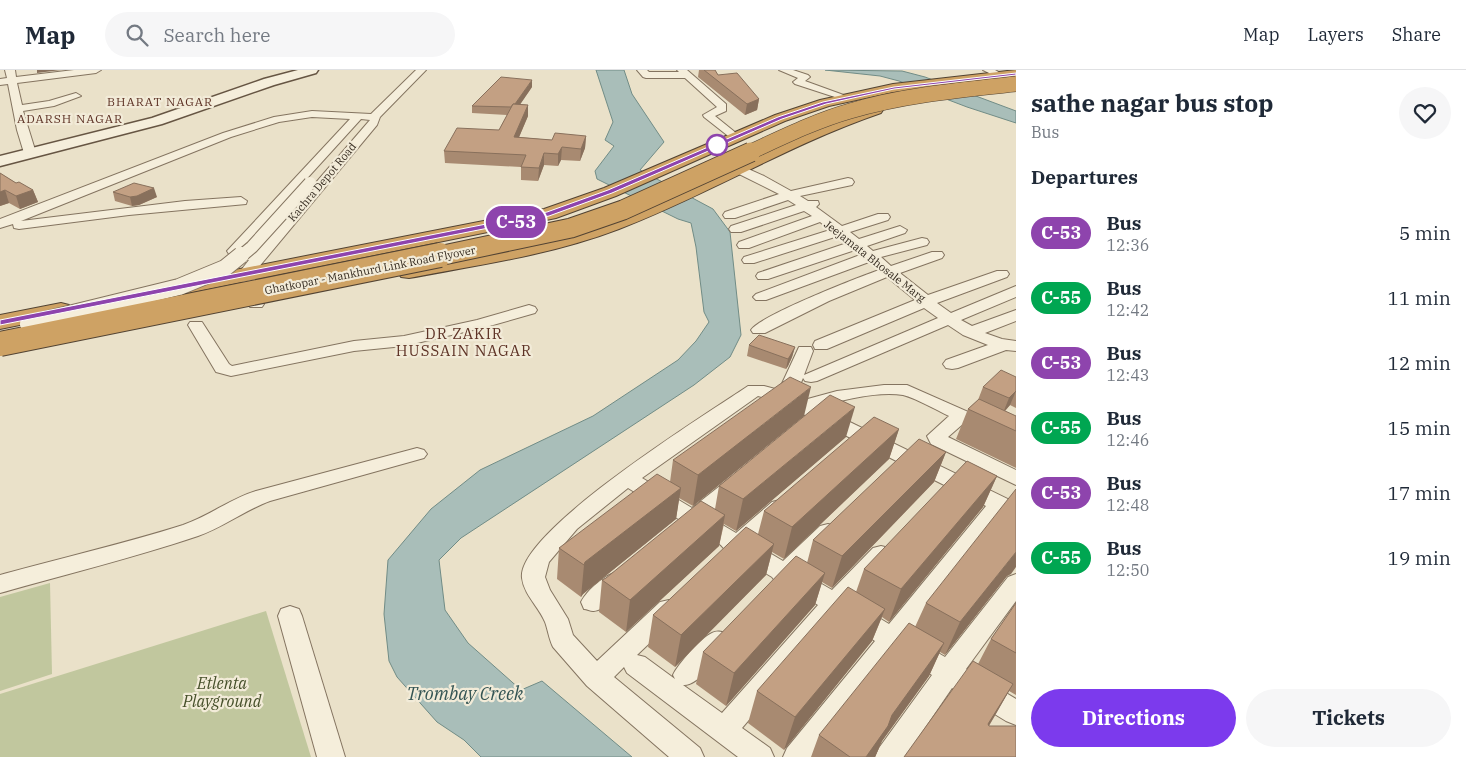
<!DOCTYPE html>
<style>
body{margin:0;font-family:"IBM Plex Serif",serif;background:#f6f6f7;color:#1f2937;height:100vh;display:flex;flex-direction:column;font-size:19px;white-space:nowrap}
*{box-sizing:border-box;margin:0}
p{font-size:16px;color:#747a83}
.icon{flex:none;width:28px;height:28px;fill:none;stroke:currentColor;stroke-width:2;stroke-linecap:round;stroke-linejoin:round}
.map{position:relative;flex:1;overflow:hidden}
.sheet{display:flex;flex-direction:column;background:#fff;width:450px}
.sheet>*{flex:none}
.badge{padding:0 10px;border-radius:16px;font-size:18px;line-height:32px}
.map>.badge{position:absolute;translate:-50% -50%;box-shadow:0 0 0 2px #fff}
h2{padding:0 15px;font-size:19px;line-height:45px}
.round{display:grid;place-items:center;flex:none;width:52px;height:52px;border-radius:26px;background:#f6f6f7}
.overview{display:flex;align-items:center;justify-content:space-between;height:85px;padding:0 15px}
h1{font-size:24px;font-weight:800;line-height:38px}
.cta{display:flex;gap:10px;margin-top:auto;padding:10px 15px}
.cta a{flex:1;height:58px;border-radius:30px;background:#7c3aed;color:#fff;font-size:20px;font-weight:800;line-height:58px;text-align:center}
.cta a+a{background:#f6f6f7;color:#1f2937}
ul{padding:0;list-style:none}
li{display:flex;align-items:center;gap:15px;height:65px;padding:0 15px}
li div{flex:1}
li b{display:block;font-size:19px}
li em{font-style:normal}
li .badge{min-width:55px;font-weight:700;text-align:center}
header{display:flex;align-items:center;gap:30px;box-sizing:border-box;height:70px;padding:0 25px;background:#fff;border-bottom:1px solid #e0e1e3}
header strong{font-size:24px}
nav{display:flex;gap:28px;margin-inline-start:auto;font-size:18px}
.search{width:350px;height:45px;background:#f6f6f7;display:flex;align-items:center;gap:12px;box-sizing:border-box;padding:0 18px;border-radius:28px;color:#747a83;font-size:19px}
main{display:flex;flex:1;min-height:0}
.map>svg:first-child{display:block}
</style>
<header>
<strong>Map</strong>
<div class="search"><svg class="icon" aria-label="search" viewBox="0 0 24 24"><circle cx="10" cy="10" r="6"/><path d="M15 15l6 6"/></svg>Search here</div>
<nav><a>Map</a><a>Layers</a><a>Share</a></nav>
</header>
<main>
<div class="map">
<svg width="1016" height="687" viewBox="0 0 1016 687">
<rect width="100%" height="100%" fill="#eae1c9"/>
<g fill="#c1c79e">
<polygon points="50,513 52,604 0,621 0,527"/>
<polygon points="266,541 311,687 0,687 0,624"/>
</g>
<g fill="#a9beb9" stroke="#718c86">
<polygon points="596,0 624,0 632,24 664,72 640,100 713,139 730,162 741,265 730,287 694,315 461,468 439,490 445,540 468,573 521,620 542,611 632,687 481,687 464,670 437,652 397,607 389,591 384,544 388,490 431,439 480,400 593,346 678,290 696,271 709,252 704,242 696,177 691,153 678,149 597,109 595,101 614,76 605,70 613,52"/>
<polygon points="825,0 902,1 925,7 1016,41 1016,53 967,37 899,11 880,6"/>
</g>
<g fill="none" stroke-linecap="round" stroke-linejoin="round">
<g stroke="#847460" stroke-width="2">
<g id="street">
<polygon points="5,0 15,0 16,7 74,0 101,0 96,3 17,13 22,35 49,31 76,23 81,26 54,36 23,41 36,83 30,86 24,83 17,60 8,14 0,15 0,9 7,8"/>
<path d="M416,0H426L380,47L377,55L253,204L264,234L262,237H250L238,204L249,190L231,187L227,181L350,49L312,47L279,52L231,67L21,151L185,131L241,127L247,131L246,134L129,145L19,159L14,158L13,154L0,158V149L223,63L274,47L312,41L371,44ZM361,49L370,50L256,182L242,180Z"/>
<polygon points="637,0 647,0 649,2 679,2 677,0 687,0 726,34 726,41 715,46 741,67 736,70 732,69 704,47 703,45 717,37 685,8 646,8 643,7"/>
<polygon points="779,0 793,0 808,5 810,7 805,11 849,27 844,30 795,14 793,12 798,8"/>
<polygon points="983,0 995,0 1006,6 1001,9"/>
<path d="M737,94L764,106L791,121L848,108L852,109L854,112L852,115L800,126L808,131H818L819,134L816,137L842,156L878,144H888L890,147L888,150L850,162L859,169L900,156L907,160L905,163L867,176L873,181L922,168L927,169L929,172L927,175L881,187L891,196L932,182H942L944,185L942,188L900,203L928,225L997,201H1007L1009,204L1007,207L937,233L951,243L1016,216V227L961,250L972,256L1016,240V251L985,263L1002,269L1016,271V281L1006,280L958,298L952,299L946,298L943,294L946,290L988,275L963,265L948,255L817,311L811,312L805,311L803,308L795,326L804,330L837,321L884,315H907L1016,363V376L964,353L948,367L1016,400V415L931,374L927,366L949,346C936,340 916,328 903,325C879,321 842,330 819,337L1016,433V449L1003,445L909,566L945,587L1008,507L1016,504V531L966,599L1016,629V655L1006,651L952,618L905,687H875L879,678L932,605L895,583L814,687H783L787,678L875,571L837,547L742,658L770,678L774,687H738L627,603L624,597L614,607L700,678L704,687H669L587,616L553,577C549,569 548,560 545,552C539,537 524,525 522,508C516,462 708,343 748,316H764L779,320L799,277H811L813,281L804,305L938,248L924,238L827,279H815L813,275L815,271L915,230L887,207L829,231L765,263H753L751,260C761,245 857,208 879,200L869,192L766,230H756L753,227L756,224L860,185L855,180L768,209H758L756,206L758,203L847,173L838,166L754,193H744L742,190L744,187L830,160L820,152L749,178H739L737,175L739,172L812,146L804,141L741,162H731L729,159L731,156L796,135L788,130L735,148H725L723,145L725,142L779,124L733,101L731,98L733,95ZM758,326L779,332L986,436L889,554L851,531L889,490L892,484L889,478L881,476L873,478L832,520L801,502L836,468L839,462L836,456L828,454L820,456L783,491L753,473L788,442L791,437L788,432L780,430L772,432L736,463L709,447L744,418L747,413L744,408L737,406L730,408L692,438L642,408ZM628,418L680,450L682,456C697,461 719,468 727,483L736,485L772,507L775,511L783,514L818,535L722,643L683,615C697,617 725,583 732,571L728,564C722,562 718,560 712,563C701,568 678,594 673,605L675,609L645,587L637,585L678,546L681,539L678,532L669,530L660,532L597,591L573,565L568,549L550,520L545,507L549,492L577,459Z"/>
<polygon points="529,235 535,237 537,240 535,243 486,257 404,276 354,281 231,306 216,302 188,255 190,252 202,252 229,294 232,296 354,271 404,266 477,250"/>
<path d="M417,378L424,380L427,384L424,388L270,431C245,440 224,457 198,466C133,488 66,504 0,523V505C61,488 123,474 183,455C209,446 230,429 256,421Z"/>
<path d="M619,501L627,504L631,510C626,519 603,542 593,541C590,541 587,539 584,539L581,532C588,519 605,505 619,501Z"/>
<polygon points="290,536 299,539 302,546 345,687 317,687 278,546 281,539"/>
</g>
</g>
<g stroke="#665543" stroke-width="3">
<polygon id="secondary" points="298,0 318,0 316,3 274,15 162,54 0,96 0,86 152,48 264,9"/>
</g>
<g stroke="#524333" stroke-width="2">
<g id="highway">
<polygon points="1016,0 1016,8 893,22 829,36 785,51 616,126 556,148 179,225 171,223 168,218 171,213 179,211 544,139 604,118 775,45 820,30 893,14"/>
<path d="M876,36L881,37L883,40L881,43C790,74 708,125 619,159C551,185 479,195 409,208L401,207L398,202L401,197L409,196C488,181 561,169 636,138C716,106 791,57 876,36Z"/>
<polygon points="61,233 69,235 73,240 69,245 0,259 0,245"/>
</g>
</g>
<use href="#street" fill="#f5eedb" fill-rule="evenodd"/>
<use href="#secondary" fill="#f5eedb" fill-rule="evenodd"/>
<use href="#highway" fill="#cea264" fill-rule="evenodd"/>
<g stroke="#847460" stroke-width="14" stroke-linecap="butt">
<polyline id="street-bridge-far1" points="240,187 252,177 310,113"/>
</g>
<g stroke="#847460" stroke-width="18" stroke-linecap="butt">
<polyline id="street-bridge" points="28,254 179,217 225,198 241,185"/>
</g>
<g stroke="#524333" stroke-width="16" stroke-linecap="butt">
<path id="highway-bridge-far2" d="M748,83C781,68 815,51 850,41C904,25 960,20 1016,14"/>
</g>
<g stroke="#524333" stroke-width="21" stroke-linecap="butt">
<polyline id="highway-bridge-far1" points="434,187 571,158 623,140 751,82"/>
</g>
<g stroke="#524333" stroke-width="26" stroke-linecap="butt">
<polyline id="highway-bridge" points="0,274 440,185"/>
</g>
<use href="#street-bridge-far1" stroke="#f5eedb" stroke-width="12"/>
<use href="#street-bridge" stroke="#f5eedb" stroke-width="16"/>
<use href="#highway-bridge-far2" stroke="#cea264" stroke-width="15"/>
<use href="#highway-bridge-far1" stroke="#cea264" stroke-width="19"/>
<use href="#highway-bridge" stroke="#cea264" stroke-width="24"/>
</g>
<g fill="#a88a71">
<polygon points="699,0 715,0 718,5 759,29 757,40 745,45 698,7"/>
<polygon points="532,17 520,34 528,35 528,46 519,67 552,70 586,66 585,78 580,91 561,90 558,96 544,95 538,111 521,110 521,97 445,93 444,81 499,60 507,45 472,43 472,36"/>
<polygon points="0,103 16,113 33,120 38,132 20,139 9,133 0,136"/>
<polygon points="113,122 157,127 139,135 132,136 115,131"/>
<polygon points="749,275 795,277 792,287 788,296 786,299 747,286"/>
<polygon points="1016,307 1016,338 1010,335 1005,341 1016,346 1016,398 956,369 968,339 978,330 983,317"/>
<polygon points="804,346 693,436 679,428 676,449 583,524 581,527 557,509 559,478 670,412 673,390"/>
<polygon points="899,359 889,389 784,489 772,482 766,505 675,597 648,577 653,545 758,464 764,441"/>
<polygon points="846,367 736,461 724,454 719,476 626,562 599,542 602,510 606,508 715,439 719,416"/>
<polygon points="946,382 934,412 832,518 822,512 815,535 726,636 696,614 703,582 807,493 813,470"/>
<polygon points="997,406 983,437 889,552 882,547 872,571 784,680 748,653 757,621 856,522 864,499"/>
<polygon points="1011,504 1007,506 945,585 940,582 929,606 882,671 875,687 811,687 819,665 915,557 926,533"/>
<polygon points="1016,533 1016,625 1009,621 989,656 904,687 978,594 991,569"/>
</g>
<g fill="#88705c">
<polygon points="37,0 61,0 37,3"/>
<polygon points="532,10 532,17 513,45 513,37"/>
<polygon points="759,29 757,40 745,45 747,34"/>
<polygon points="528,35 528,46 514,79 514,67"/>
<polygon points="586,66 585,78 580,91 581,79"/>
<polygon points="562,77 561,90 558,96 558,84"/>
<polygon points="544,83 544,95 538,111 539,98"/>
<polygon points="154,118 157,127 139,135 132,136 130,127"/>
<polygon points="5,120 9,133 0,136 0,122"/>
<polygon points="33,120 38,132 20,139 16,126"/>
<polygon points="795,277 792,287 788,296 786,299 788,289"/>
<polygon points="811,317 804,346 693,436 698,405"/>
<polygon points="1016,321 1010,335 1003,343 1009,328"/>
<polygon points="855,337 846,367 736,461 743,429"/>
<polygon points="899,359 889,389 784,489 792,457"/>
<polygon points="946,382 934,412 832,518 842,486"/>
<polygon points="997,406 983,437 889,552 901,519"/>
<polygon points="681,418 676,449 583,524 581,527 584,495 585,492"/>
<polygon points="725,445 719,476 626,562 630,530"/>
<polygon points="774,474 766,505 675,597 681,565"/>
<polygon points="1016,482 1016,497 1011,504 1007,506 945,585 960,552"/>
<polygon points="825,503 815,535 726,636 734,603"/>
<polygon points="885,539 872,571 784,680 795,647"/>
<polygon points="944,573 929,606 882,671 875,687 866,687 892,645"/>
<polygon points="1013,614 994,647 970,686 988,654"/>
</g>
<g fill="#c3a083" stroke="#88705c">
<polygon points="704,0 715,0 718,5 737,3 759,29 747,34"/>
<polygon points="501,7 532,10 515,34 513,34 511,37 472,36"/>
<polygon points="513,34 528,35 514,67 552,70 555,63 586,66 581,79 562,77 558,84 544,83 539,98 521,97 526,85 444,81 457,58 499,60"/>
<polygon points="0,103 16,113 19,112 33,120 16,126 5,120 0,122"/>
<polygon points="134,113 154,118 137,126 130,127 113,122"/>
<polygon points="759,265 795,277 790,286 788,289 749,275"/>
<polygon points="1001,300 1016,307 1016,321 1009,328 983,317"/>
<polygon points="790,307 811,317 698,405 673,390"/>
<polygon points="830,325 855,337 743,429 719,416"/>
<polygon points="979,329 1016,346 1016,361 968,339"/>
<polygon points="874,347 899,359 792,457 764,441"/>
<polygon points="919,369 946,382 842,486 813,470"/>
<polygon points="967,391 997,406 901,519 864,499"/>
<polygon points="657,404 681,418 585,492 584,495 559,478"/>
<polygon points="1016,419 1016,482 960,552 926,533"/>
<polygon points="701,431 725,445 630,530 602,510 606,508"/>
<polygon points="746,457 774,474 681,565 653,545"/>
<polygon points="796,486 825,503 734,603 703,582"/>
<polygon points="848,517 885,539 795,647 757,621"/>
<polygon points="1016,533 1016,583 991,569"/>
<polygon points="909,553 944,573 892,645 888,656 866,687 850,687 819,665"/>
<polygon points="973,591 1013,614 988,654 989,656 1016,656 1016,687 904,687"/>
</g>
<polygon fill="#8e44ad" stroke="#fff" points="1016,3 1016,5 894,19 826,34 782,49 612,123 549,146 0,255 0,250 547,142 608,120 778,47 823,32 894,17"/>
<circle fill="#fff" stroke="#8e44ad" stroke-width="2.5" cx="717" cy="75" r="10"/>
<g text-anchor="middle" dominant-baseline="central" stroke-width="4.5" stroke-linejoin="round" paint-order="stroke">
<g font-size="11" fill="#362c21" stroke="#f2ebd8">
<text transform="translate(322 112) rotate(-50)">Kachra Depot Road</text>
<text transform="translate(875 191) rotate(38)">Jeejamata Bhosale Marg</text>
<text transform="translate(370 200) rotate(-11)">Ghatkopar - Mankhurd Link Road Flyover</text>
</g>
<g font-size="12" letter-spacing="1" fill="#5e3326" stroke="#f2ebd8">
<text x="160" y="31">BHARAT NAGAR</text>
<text x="70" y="48">ADARSH NAGAR</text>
</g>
<g font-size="15" letter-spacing="1" fill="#5e3326" stroke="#f2ebd8">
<text x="464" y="263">DR ZAKIR<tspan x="464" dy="17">HUSSAIN NAGAR</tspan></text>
</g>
<g font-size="16" font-style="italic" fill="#46502a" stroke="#f2ebd8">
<text x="222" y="613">Etlenta<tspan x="222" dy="18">Playground</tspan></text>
</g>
<g font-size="18" font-style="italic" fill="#335453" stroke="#f2ebd8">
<text x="465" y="623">Trombay Creek</text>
</g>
</g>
</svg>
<b class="badge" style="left:516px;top:152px;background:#8e44ad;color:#fff">C-53</b>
</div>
<section class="sheet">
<div class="overview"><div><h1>sathe nagar bus stop</h1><p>Bus</p></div><a class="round"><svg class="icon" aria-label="heart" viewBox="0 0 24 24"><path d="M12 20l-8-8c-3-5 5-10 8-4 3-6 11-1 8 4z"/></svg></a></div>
<h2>Departures</h2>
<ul>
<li><span class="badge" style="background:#8e44ad;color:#fff">C-53</span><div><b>Bus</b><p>12:36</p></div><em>5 min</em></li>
<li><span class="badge" style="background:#00a651;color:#fff">C-55</span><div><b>Bus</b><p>12:42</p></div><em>11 min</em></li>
<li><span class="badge" style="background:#8e44ad;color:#fff">C-53</span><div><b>Bus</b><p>12:43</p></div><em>12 min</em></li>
<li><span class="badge" style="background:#00a651;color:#fff">C-55</span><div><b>Bus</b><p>12:46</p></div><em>15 min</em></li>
<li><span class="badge" style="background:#8e44ad;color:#fff">C-53</span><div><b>Bus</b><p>12:48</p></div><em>17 min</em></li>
<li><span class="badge" style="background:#00a651;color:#fff">C-55</span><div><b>Bus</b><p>12:50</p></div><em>19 min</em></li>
</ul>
<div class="cta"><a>Directions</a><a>Tickets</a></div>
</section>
</main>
